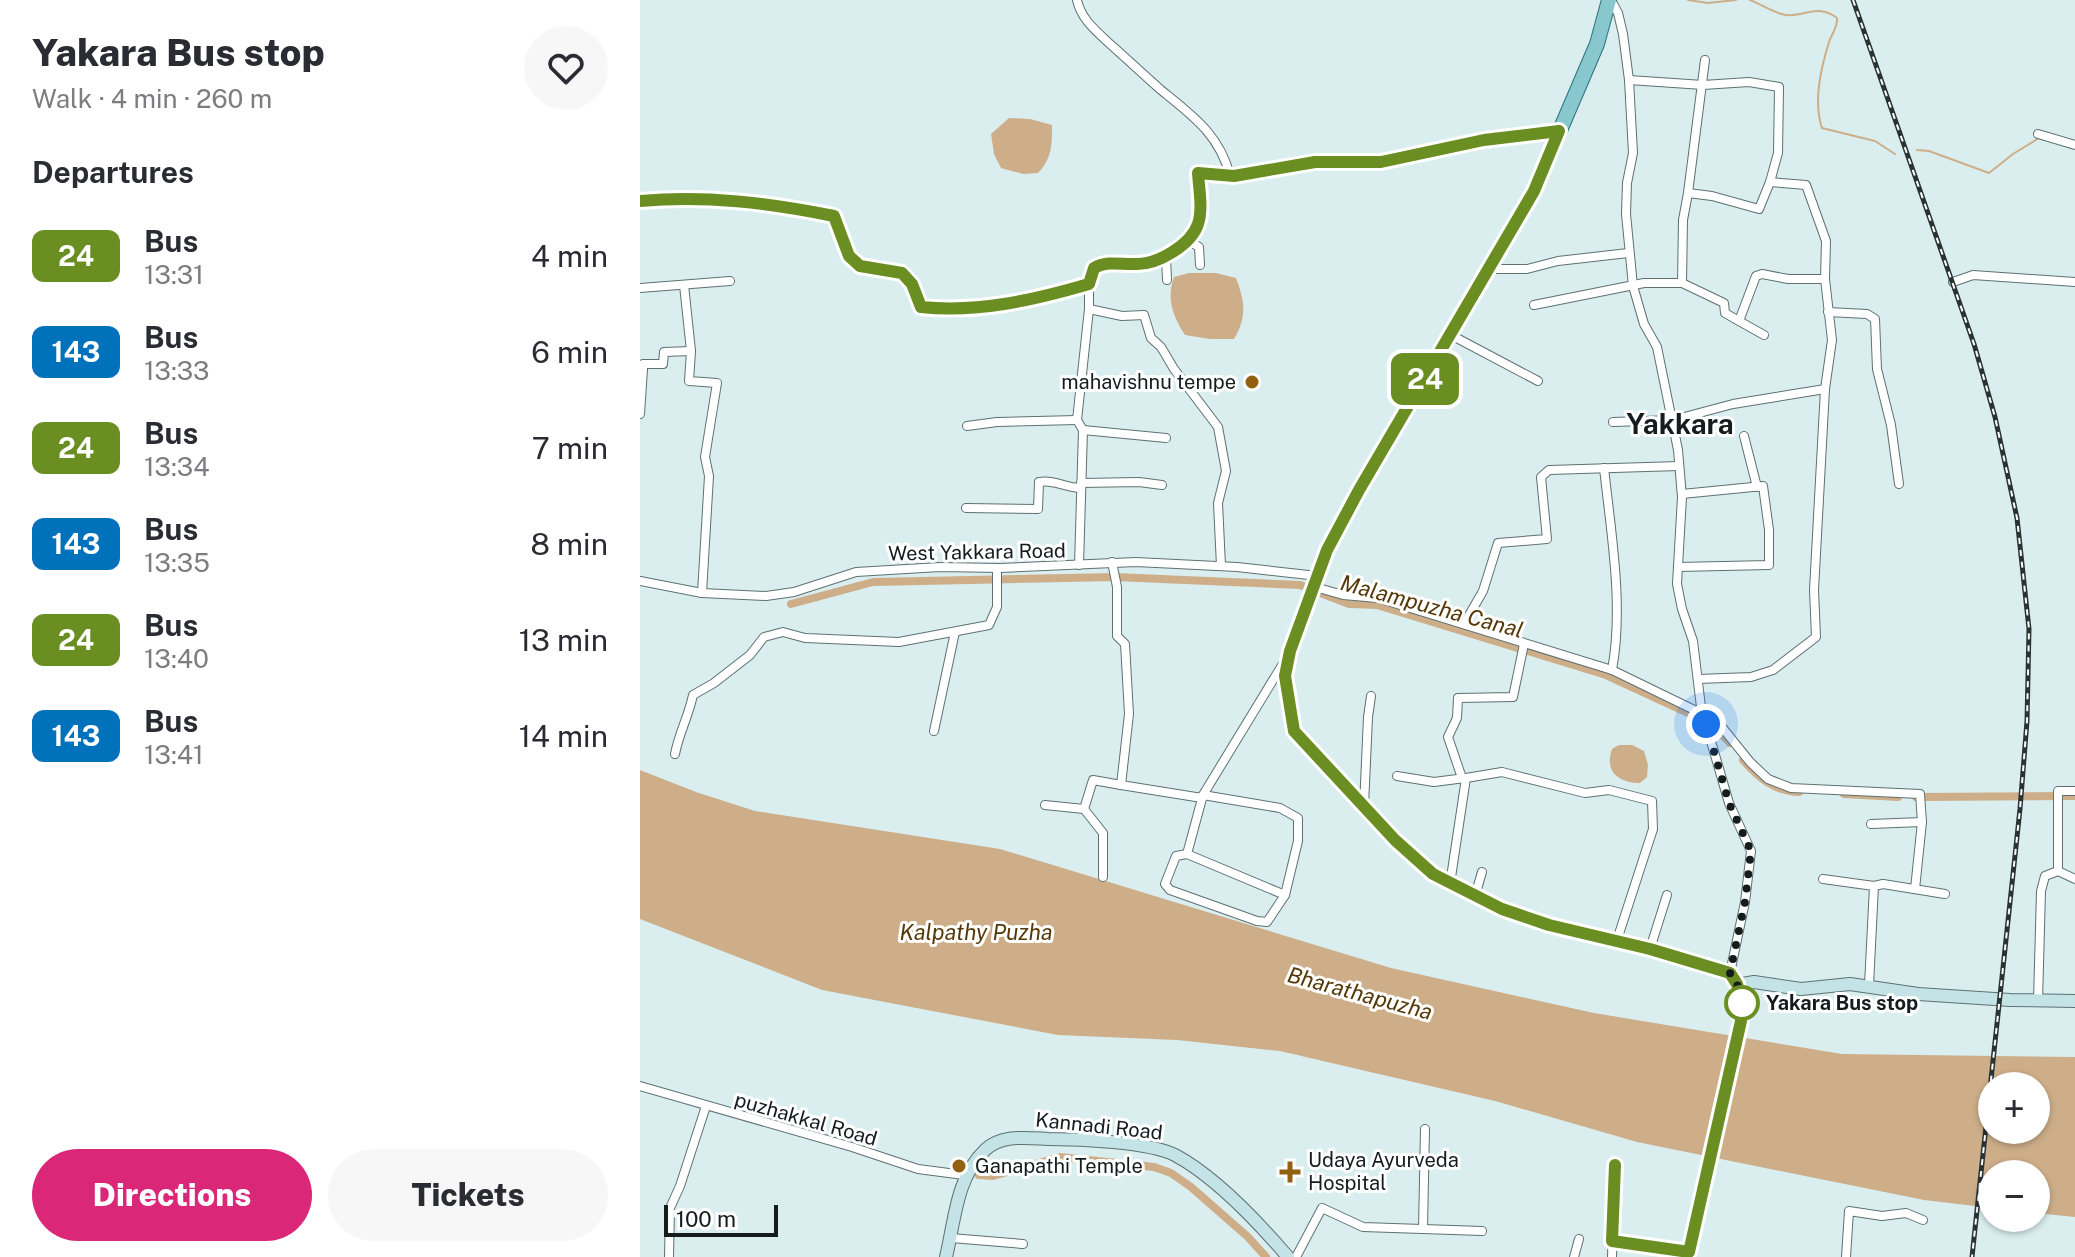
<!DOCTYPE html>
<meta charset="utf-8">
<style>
body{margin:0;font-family:"Public Sans",sans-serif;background:#f7f7f7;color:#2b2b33;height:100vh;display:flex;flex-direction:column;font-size:30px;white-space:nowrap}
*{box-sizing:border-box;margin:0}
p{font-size:26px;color:#7c7c81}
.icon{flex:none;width:44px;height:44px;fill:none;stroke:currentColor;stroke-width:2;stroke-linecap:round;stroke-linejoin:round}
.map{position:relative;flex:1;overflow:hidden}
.drawer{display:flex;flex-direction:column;background:#fff;width:640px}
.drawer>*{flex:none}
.badge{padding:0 16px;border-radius:12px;font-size:28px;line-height:52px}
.controls{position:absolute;left:1338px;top:1072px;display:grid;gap:16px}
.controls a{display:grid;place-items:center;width:72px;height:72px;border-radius:50%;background:#fff;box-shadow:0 2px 6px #0004;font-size:40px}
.scale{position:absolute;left:24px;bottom:20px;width:114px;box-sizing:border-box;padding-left:8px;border:4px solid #141c1c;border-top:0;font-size:22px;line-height:28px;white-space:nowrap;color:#141c1c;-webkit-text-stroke:6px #fff;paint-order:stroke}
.you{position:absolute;width:40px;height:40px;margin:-20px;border:6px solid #fff;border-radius:50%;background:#1a73e8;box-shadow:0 0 0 12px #1a73e833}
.map>.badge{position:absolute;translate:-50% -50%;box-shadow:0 0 0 4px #fff}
h2{padding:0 32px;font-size:30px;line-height:72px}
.round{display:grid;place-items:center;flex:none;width:84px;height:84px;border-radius:42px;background:#f7f7f7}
.overview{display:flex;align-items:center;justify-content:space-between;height:136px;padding:0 32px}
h1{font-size:38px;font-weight:800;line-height:60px}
.button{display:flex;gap:16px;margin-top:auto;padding:16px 32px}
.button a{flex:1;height:92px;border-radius:48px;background:#db2777;color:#fff;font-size:32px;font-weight:800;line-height:92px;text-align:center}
.button a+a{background:#f7f7f7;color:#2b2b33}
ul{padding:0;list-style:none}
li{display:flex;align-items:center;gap:24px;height:96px;padding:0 32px}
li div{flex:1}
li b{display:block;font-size:30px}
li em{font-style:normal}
li .badge{min-width:88px;font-weight:700;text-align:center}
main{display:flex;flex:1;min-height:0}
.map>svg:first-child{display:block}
</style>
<main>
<section class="drawer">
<div class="overview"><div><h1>Yakara Bus stop</h1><p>Walk · 4 min · 260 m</p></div><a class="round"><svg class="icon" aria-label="heart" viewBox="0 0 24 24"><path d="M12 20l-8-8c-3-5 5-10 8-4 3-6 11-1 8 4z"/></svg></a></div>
<h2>Departures</h2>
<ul>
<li><span class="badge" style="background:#6b8e23;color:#fff">24</span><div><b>Bus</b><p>13:31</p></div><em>4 min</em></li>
<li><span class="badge" style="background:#0072bc;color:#fff">143</span><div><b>Bus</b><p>13:33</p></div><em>6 min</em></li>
<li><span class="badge" style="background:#6b8e23;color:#fff">24</span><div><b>Bus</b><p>13:34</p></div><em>7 min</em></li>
<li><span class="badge" style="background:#0072bc;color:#fff">143</span><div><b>Bus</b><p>13:35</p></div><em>8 min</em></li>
<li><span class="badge" style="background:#6b8e23;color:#fff">24</span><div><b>Bus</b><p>13:40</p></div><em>13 min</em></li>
<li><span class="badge" style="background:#0072bc;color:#fff">143</span><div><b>Bus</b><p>13:41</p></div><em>14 min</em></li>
</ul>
<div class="button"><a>Directions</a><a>Tickets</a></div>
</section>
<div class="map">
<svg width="1435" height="1257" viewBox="0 0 1435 1257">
<rect width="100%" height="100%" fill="#daeef0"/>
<g fill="#cdae89" fill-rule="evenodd">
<path d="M369,118L390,119L412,125C412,145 412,158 398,173L383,174L361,168L354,154L351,134Z"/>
<path d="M549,273H576L596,278C605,302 607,317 594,339H570L545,335C533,317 526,298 534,277Z"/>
<path d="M979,745H992L1004,751L1008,765L1007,777L1000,783C979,783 964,772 972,749Z"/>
<path d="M0,770L56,792L115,811L360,849L751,968L954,1013L1202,1054L1435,1057V1217L1396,1213V1174H1352V1208L1284,1200L997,1142L855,1101L640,1051L537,1040L418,1035L182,990L0,919ZM1352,1086H1396V1130H1352Z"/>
</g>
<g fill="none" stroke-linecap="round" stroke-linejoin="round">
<g stroke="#cdae89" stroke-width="2">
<polyline points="1048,0 1068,3 1096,0"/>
<path d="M1110,0C1121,4 1135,14 1146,15C1165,17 1177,3 1197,18C1198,27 1192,33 1189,42C1181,68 1173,101 1182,128L1235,141L1255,154"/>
<polyline points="1277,150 1289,151 1349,173 1373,154 1399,138"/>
</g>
<g stroke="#cdae89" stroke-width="8">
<polyline points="151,604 233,582 475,577 660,585 709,604 737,605 966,675 1070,723 1090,743"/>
<path d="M1103,760C1119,778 1134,791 1159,792"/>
<polyline points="1204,794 1258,797"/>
<polyline points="1276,797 1435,796"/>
<polyline points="339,1175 353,1176 420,1157 514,1167 531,1173 551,1187 608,1237 626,1257"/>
</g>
<g stroke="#5e7072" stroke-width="10">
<g id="street">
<path d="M437,0C441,19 456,31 470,44C487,59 504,75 521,90C552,115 580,135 590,176"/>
<polyline points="971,0 978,13 983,34 989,80 993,153 987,183 986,214 993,286 1004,324 1017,347 1038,450 1042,497 1037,584 1042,609 1053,641 1061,707 1089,803 1111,851 1105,902 1090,973"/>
<polyline points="1398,134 1435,145"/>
<polyline points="1048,193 1065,60"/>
<polyline points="546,239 559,247 560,265"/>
<polyline points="526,257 527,280"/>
<polyline points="849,269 887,269 918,261 988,253"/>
<polyline points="1313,282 1333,275 1435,282"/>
<polyline points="1042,283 1043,220 1048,193 1072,196 1119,209 1130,182"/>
<polyline points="44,285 51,351 49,381 77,383 65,457 69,476 62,593"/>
<polyline points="0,288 90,281"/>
<polyline points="894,305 1004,283 1042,283 1084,303 1085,313 1099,321 1116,276 1122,274 1148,279 1185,279"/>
<polyline points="449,309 482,316 504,315 511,338 521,347 534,369 578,427 586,471 578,503 581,566"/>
<polyline points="1188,312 1227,314 1235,319 1237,369 1251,425 1259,484"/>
<polyline points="1099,321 1124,335"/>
<polyline points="811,335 898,381"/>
<polyline points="3,369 3,364 23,364 24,352 51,351"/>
<polyline points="0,414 3,369 1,369"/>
<polyline points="973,422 1033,420 1093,404 1185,389 1192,340 1185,279 1186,241 1166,185 1130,182 1138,153 1139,87 1109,82 1063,85 989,80"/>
<polyline points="327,426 357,422 437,420"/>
<polyline points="443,430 526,438"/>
<polyline points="1104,436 1117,487"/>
<path d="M964,468C971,533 984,606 972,670"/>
<polyline points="441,483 499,482 522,485"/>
<path d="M326,508L398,509L399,482C414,479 425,488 441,488"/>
<polyline points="472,562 477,587 477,636 485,644 489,714 481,785 562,798"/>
<polyline points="439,565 443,430 437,420 449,309 449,284"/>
<polyline points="1038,567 1129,565 1129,530 1123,486 1042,494"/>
<polyline points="0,581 62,593 126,596 154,592 216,572 300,567 360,568 496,562 597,567 678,576"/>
<polyline points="675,587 703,595 738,598 972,670 1077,721 1110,762 1128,779 1151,788 1280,794 1282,822"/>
<polyline points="824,624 843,591 858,543 907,539 901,477 909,470 1039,466"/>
<polyline points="644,662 563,795 547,854 645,895"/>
<polyline points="1058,679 1111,677 1133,670 1176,637 1174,590 1185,389"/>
<polyline points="294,731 315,632"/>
<path d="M35,754C39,733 48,718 53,695L74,683L110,655L124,637L143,632L165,638L259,642L349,625L357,607V568"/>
<polyline points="757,776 794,782 825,778"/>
<polyline points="822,778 808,737 817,718 818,698 873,697 884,644"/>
<polyline points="405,805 444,809"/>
<polyline points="724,806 728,717 731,696"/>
<polyline points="1231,824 1282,822 1275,889"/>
<polyline points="547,854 536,856 525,884 530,890 617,921 627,922 645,895 658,841 658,818 640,808 563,795"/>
<polyline points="1418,871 1435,879"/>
<polyline points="463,877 463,833 444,809 453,780 481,785"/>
<polyline points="1183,879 1234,886 1229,985"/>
<polyline points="810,884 826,778 862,772 945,793 969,790 1012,801 1013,829 977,940"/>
<polyline points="1234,886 1243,884 1305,894"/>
<polyline points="835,896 842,872"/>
<polyline points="1010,949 1027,895"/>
<polyline points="1398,1001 1401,891 1405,876 1418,871 1418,791 1435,791"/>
<polyline points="0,1086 212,1147 278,1169 324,1175"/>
<polyline points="783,1229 785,1129"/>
<polyline points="311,1238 383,1244"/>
<polyline points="972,1241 1049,1252"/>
<polyline points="29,1257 30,1208 40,1186 66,1106"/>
<polyline points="656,1257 682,1208 723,1227 842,1231"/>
<polyline points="934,1257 939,1239"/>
<polyline points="972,1257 975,1165"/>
<polyline points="1206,1257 1209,1211 1242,1216 1266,1213 1283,1220"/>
</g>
</g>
<g stroke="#5e7072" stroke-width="14">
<g id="secondary">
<path d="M0,201C65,195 129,203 194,216L209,256L220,266L262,273L272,284L281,307C338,313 394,300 449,284L454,268C468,261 482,265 497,264C518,264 551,245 558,224C563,209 559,189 558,173L594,176L675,162H741L844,140L919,131"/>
<polyline points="1097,985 1114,982 1161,989 1210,984 1278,994 1370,1000 1435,1001"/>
<path d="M306,1257C315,1220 316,1178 345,1150C362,1134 387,1138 408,1139C439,1139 509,1142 535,1155C576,1177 618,1222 648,1257"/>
</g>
</g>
<g stroke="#2b7279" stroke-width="16">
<polyline id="primary" points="969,0 957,44 894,191 719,490 687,550 650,651 645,676 654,731 755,840 793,874 862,909 909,925 1010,949 1090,973 1097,984 1102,1001 1101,1021 1048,1257"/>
</g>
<use href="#street" stroke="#fff" stroke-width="8"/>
<use href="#secondary" stroke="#c3e3e6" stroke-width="12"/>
<use href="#primary" stroke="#87c7cd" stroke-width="14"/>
<g stroke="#2a3334" stroke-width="5">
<polyline id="rail" points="1213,0 1334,344 1355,417 1377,518 1389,629 1387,721 1380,809 1332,1257"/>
</g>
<use href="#rail" stroke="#fff" stroke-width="2" stroke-dasharray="6" stroke-linecap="butt"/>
</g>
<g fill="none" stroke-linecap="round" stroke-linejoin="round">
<g stroke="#fff" stroke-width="18">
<path id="line" d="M0,201C66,195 129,203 194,216L209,256L220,266L262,273L272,284L281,307C338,313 394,300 449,284L454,268C468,260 482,265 497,264C518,264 551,245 558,224C563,209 559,189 558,173L594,176L675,162H741L844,140L919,131L894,191L719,490L687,550L650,651L645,676L654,731L755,840L793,874L862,909L909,925L1010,949L1090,973L1097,984L1102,1001L1101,1021L1049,1252L972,1241L975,1165"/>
</g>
<use href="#line" stroke="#6b8e23" stroke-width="12"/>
<polyline stroke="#141c1c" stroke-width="8" stroke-dasharray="0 14.4" points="1066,724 1089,803 1111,851 1105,902 1090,973 1097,984 1102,1003"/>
</g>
<g fill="#926110" stroke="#fff" stroke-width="3">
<circle cx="612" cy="382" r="8"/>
<circle cx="319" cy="1166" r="8"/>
<path d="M646 1160h8v8h8v8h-8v8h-8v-8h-8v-8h8z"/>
</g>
<circle fill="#fff" stroke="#6b8e23" stroke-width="4" cx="1102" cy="1003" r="16"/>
<g text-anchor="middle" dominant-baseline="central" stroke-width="6" stroke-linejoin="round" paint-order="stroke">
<g font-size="20" fill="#141c1c" stroke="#fff" text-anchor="start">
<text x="596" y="382" text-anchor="end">mahavishnu tempe</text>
<text x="668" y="1160">Udaya Ayurveda<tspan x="668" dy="23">Hospital</tspan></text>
<text x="335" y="1166">Ganapathi Temple</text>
</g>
<g font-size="20" fill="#141c1c" stroke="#fff">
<text transform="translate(337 552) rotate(-1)">West Yakkara Road</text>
<text transform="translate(166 1119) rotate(16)">puzhakkal Road</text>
<text transform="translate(459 1126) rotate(6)">Kannadi Road</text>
</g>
<g font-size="20" font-weight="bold" fill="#141c1c" stroke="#fff" text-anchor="start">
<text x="1126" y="1003">Yakara Bus stop</text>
</g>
<g font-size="22" font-style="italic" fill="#563808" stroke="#fff">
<text transform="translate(792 606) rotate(15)">Malampuzha Canal</text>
<text x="336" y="932">Kalpathy Puzha</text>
<text transform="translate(720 993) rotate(15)">Bharathapuzha</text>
</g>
<g font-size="28" font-weight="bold" fill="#141c1c" stroke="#fff">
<text x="1040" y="423">Yakkara</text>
</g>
</g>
</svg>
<div class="controls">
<a>+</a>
<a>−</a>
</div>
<div class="scale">100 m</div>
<div class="you" style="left:1066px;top:724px"></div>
<b class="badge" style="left:785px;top:379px;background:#6b8e23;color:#fff">24</b>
</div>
</main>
